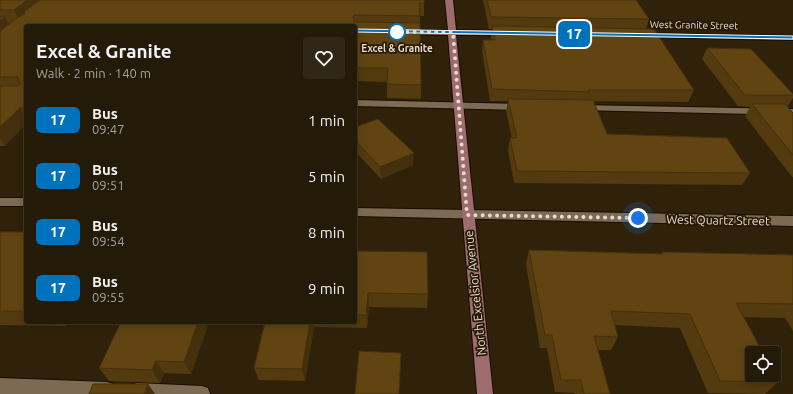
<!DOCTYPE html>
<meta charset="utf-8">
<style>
body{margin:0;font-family:Ubuntu,sans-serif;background:#302716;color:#f1f3f6;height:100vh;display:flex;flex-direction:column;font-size:15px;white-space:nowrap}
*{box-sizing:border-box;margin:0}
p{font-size:13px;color:#a3a19c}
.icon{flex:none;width:22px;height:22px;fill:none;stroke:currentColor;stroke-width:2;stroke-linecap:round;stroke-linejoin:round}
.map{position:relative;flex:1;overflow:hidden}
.panel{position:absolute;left:24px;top:24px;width:333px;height:300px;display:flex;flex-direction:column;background:#241a08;border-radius:4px;box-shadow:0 2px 10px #0003,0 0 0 1px #413829}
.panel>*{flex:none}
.badge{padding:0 8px;border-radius:6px;font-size:14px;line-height:26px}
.fabs{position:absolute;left:745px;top:346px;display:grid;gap:8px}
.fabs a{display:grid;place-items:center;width:36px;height:36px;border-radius:4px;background:#241a08;box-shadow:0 2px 10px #0003,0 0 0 1px #413829;font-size:20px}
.you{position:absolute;width:20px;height:20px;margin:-10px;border:3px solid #fff;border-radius:50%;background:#1a73e8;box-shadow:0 0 0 6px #1a73e833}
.map>.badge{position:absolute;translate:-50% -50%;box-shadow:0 0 0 2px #fff}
.round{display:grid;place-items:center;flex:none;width:42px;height:42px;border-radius:4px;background:#302716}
.head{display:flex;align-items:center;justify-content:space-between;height:68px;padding:0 12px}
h1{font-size:19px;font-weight:700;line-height:30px}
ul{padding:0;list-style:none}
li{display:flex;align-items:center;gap:12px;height:56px;padding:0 12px}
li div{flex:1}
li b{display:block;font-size:15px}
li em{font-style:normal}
li .badge{min-width:44px;font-weight:700;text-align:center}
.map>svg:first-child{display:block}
</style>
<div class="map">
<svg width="793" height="394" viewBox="0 0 793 394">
<rect width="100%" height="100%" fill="#30220a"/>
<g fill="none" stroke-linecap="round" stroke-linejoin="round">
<g stroke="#180b00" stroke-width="2">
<g id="lane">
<polygon points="355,100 522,104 527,107 522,110 355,106"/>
<polygon points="580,105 793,109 793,115 577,110 575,108 577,106"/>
<polygon points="0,378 107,382 113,384 115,390 114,394 0,394"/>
<polygon points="137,383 202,386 208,388 210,394 130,394 129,391 131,385"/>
</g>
</g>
<g stroke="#180b00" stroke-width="2">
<g id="street">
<rect x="0" y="198" width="26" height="8"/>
<polygon points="355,208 793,216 793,226 355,216"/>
</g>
</g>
<g stroke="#180b00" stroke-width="2">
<g id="secondary">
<polygon points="445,0 453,0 456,30 508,31 512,33 508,35 456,35 493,394 477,394 448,35 404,34 400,32 404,30 448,30"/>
<polygon points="639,33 793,36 793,40 642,37 639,37"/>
</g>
</g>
<use href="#lane" fill="#7c6b52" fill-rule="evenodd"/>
<use href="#street" fill="#7c6b52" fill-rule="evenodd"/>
<use href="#secondary" fill="#9e6c6d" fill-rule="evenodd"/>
</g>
<g fill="#533a0f">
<polygon points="0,0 424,0 424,16 420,16 421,85 421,99 387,98 387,82 355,81 355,26 26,26 26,124 5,146 0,146"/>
<polygon points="483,0 636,0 649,19 646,29 694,90 688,102 593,101 607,134 750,173 742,185 514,183 508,150 510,138 512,138 506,111 508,101 490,101 482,51 483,40 491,40 491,37 492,29 489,29"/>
<polygon points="707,48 793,95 793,98 787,107 793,113 793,177 792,177 745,116 750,107 738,106 702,59"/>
<polygon points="355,127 413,165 381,179 355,151"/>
<polygon points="0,232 26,232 26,322 68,322 66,326 0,325"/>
<polygon points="529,250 661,254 662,252 793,255 793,331 785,318 744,317 778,382 765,394 708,393 680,328 615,325 618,337 611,350 598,350 610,394 575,394 574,393 555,392 547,348 540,348 526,264"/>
<polygon points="355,251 428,294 427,308 369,307 367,328 314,327 305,381 259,380 254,368 265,322 355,322"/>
<polygon points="209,322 191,374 164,373 160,383 109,381 99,368"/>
</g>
<g fill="#44300d">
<polygon points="27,0 48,0 20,22 14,10"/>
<polygon points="5,17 12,30 0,39 0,21"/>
<polygon points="20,108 26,118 26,124 5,146 0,138 0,127"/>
<polygon points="414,153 413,165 381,179 380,167"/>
<polygon points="368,293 369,307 367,328 366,315"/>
<polygon points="63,322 68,322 66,326"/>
<polygon points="198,322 209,322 191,374 184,362"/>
<polygon points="310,322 313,322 314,327 305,381 302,369"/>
<polygon points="156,361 164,373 160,383 152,370"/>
<polygon points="148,384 155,394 144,394"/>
</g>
<g fill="#614412" stroke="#44300d">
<polygon points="0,0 27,0 14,10 0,10"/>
<polygon points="40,0 424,0 424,3 419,3 420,16 354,15 353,16 354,22 420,23 421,85 387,84 388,68 355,68 355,26 26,26 26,108 20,108 0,127 0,86 18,86 20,84 18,77 0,77 0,31 18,17 25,14 24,12"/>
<polygon points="487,0 636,0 649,19 491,17"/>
<polygon points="0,17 5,17 0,21"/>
<polygon points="492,26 654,29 694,90 588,90 589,92 492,89 483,40 495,40"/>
<polygon points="707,48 751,49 793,94 793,95 745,95"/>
<polygon points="508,99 593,100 607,134 727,138 750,173 517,171 510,138 517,138"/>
<polygon points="752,104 785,104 793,113 793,155"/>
<polygon points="378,119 414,153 380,167 355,140 355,127"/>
<rect x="0" y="232" width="26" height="79"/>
<polygon points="529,250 663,254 662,252 793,255 793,304 736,303 763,353 752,353 752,375 774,375 778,382 720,381 690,314 611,311 618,337 594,336 610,394 584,394 581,380 561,380 552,335 545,335"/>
<polygon points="355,251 427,252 428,294 368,293 366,315 355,315"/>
<polygon points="121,322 198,322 184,362 156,361 152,370 99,368"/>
<polygon points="265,322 310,322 302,369 254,368"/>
<polygon points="359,351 401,353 399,394 355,394"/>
<polygon points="93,384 148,384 144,394 89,394"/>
</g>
<polygon fill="#0072bc" stroke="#fff" points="355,29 793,36 793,39 353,32"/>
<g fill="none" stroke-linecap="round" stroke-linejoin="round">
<polyline stroke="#e5dcce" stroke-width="4" stroke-dasharray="0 7.2" points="397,32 395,32 453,32 467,215 638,218"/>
</g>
<circle fill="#fff" stroke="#0072bc" stroke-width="2" cx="397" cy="32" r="8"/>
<g text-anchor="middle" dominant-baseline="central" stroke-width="3.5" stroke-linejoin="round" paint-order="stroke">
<g font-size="10" fill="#e5dcce" stroke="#261802">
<text transform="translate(694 25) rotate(1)">West Granite Street</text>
</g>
<g font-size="10" font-weight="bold" fill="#e5dcce" stroke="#261802">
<text x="397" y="48">Excel &amp; Granite</text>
</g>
<g font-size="12" fill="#e5dcce" stroke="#261802">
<text transform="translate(718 220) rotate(1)">West Quartz Street</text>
<text transform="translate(475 293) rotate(-96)">North Excelsior Avenue</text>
</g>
</g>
</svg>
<div class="fabs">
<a><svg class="icon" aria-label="locate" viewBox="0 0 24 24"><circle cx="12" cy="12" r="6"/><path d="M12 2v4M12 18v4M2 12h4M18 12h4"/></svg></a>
</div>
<div class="you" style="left:638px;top:218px"></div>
<b class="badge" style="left:574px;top:34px;background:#0072bc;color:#fff">17</b>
<section class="panel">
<div class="head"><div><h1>Excel &amp; Granite</h1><p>Walk · 2 min · 140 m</p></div><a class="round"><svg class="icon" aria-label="heart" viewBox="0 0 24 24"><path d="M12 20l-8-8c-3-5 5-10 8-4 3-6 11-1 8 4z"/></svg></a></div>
<ul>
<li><span class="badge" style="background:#0072bc;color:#fff">17</span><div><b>Bus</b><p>09:47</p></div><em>1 min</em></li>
<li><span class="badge" style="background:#0072bc;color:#fff">17</span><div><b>Bus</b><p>09:51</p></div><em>5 min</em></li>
<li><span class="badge" style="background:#0072bc;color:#fff">17</span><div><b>Bus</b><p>09:54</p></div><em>8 min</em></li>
<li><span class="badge" style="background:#0072bc;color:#fff">17</span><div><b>Bus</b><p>09:55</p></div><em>9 min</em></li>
</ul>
</section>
</div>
